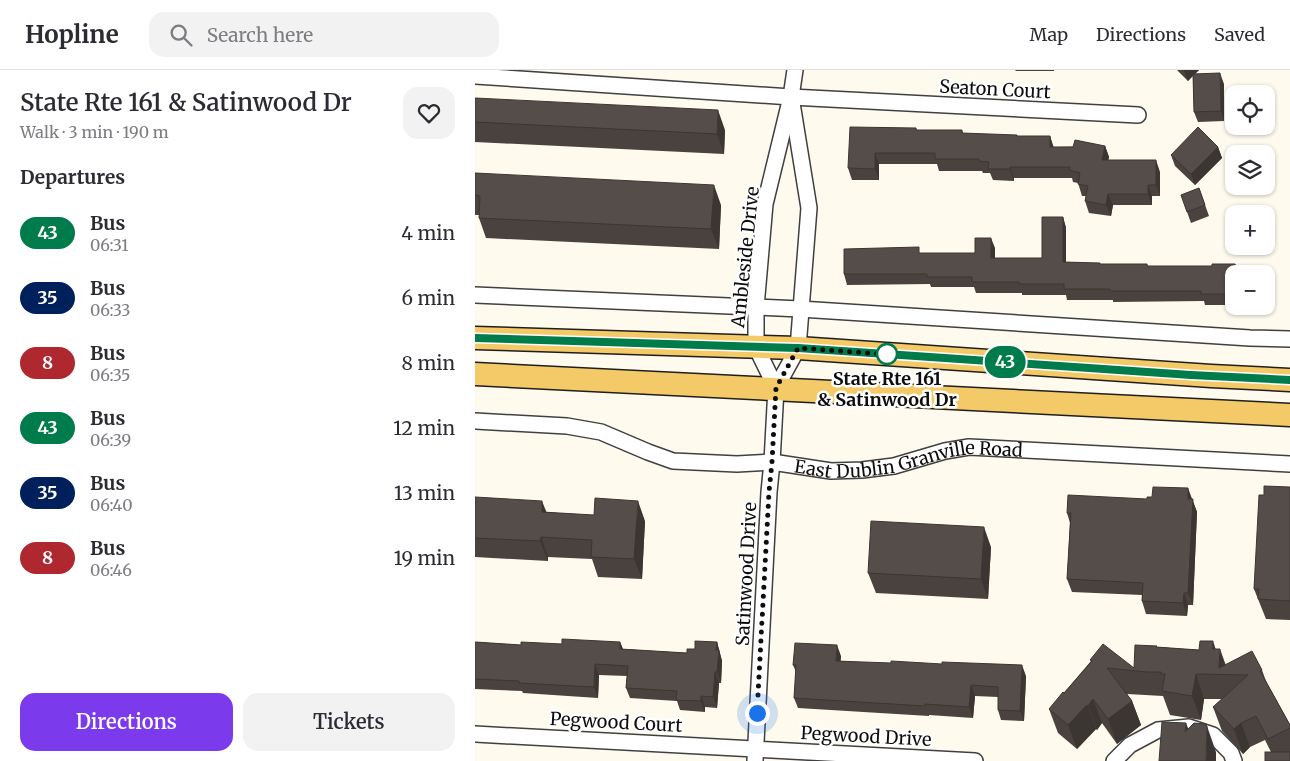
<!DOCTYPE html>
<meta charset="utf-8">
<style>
body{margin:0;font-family:Merriweather,serif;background:#f2f2f3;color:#2b2b33;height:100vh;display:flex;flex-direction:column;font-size:19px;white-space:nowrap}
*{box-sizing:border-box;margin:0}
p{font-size:16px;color:#7c7c81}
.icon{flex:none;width:28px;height:28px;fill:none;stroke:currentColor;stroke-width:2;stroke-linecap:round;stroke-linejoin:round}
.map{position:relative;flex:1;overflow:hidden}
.details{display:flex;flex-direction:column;background:#fff;width:475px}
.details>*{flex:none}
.badge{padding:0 10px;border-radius:16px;font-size:18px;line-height:32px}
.fabs{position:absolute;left:750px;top:15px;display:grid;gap:10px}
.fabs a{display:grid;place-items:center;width:50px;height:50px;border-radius:10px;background:#fff;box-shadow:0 1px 4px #0004;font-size:25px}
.you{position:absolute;width:25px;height:25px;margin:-12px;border:4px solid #fff;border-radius:50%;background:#1a73e8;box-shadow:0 0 0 8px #1a73e833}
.map>.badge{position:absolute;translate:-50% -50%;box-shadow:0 0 0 2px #fff}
h2{padding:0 20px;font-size:19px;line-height:45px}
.round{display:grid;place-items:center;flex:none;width:52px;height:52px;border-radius:15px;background:#f2f2f3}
.summary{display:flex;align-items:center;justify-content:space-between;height:85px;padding:0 20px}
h1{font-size:24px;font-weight:600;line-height:38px}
.cta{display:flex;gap:10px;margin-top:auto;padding:10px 20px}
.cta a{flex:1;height:58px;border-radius:15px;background:#7c3aed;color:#fff;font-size:20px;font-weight:600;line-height:58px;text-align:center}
.cta a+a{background:#f2f2f3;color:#2b2b33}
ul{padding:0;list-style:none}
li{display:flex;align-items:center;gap:15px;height:65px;padding:0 20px}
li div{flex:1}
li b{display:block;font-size:19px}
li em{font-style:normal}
li .badge{min-width:55px;font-weight:700;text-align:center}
header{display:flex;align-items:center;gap:30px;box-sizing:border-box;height:70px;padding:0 25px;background:#fff;border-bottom:1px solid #e1e1e2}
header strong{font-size:24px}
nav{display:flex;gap:28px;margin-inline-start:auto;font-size:18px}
.search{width:350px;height:45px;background:#f2f2f3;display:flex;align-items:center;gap:12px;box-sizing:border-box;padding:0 18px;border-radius:15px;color:#7c7c81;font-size:19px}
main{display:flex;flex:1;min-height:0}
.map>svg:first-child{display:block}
</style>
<header>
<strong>Hopline</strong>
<div class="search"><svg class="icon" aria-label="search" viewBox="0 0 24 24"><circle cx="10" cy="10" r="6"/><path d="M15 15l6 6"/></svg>Search here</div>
<nav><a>Map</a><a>Directions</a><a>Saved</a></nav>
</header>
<main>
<section class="details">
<div class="summary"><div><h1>State Rte 161 &amp; Satinwood Dr</h1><p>Walk · 3 min · 190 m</p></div><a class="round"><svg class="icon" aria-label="heart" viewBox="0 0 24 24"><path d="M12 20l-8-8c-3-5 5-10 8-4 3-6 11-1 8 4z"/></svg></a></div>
<h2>Departures</h2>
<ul>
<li><span class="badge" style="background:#007b4b;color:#fff">43</span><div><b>Bus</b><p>06:31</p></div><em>4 min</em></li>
<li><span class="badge" style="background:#00205b;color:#fff">35</span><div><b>Bus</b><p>06:33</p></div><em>6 min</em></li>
<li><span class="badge" style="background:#af272f;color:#fff">8</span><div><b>Bus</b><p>06:35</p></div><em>8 min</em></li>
<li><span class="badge" style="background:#007b4b;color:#fff">43</span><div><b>Bus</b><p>06:39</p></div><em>12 min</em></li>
<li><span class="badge" style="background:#00205b;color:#fff">35</span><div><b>Bus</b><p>06:40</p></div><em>13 min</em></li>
<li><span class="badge" style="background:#af272f;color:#fff">8</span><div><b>Bus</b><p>06:46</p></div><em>19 min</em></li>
</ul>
<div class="cta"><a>Directions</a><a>Tickets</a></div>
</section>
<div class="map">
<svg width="815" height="691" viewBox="0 0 815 691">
<rect width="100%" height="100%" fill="#fefaed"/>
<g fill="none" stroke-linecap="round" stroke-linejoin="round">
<g stroke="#404040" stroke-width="18">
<g id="street">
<polyline points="0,6 316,27 663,45"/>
<polyline points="0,225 325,239 775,268 815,269"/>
<polyline points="301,318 281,277 281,237 290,134 316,27 320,0"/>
<path id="s1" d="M0,351L92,356L126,362L173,382L198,391L262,394L297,392L356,401L387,400L419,396L470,381L494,377L815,394"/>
<polyline points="0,664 500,691"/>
<polyline points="280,691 294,422 297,392 301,318 323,278 334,138 316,27"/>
<polyline points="639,691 655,675 683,660 714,657 738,665 756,683 759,691"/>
</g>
</g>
<g stroke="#1e1e1e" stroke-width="25">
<g id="primary">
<polyline points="0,268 323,278 736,306 815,310"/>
<polyline points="0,304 815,345"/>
</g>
</g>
<use href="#street" stroke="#fff" stroke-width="15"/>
<use href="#primary" stroke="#f4c968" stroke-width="22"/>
</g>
<g fill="#49423f">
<polygon points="540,0 579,0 579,1 541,1"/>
<polygon points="702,0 724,0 720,4 749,14 749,51 723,52 719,42 718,5 713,11"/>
<polygon points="0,28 250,60 249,84 0,72"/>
<polygon points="441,58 442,60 487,60 488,63 543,66 575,66 578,77 630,76 634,87 633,90 685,102 685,126 677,126 677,135 638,135 636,146 614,143 610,131 611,126 607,126 603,113 598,112 597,108 539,108 539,111 518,110 515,103 508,103 507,101 464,101 462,94 404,94 404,110 377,110 373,98"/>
<polygon points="743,77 747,88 720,115 700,96 696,85"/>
<polygon points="0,103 246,135 244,179 11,168 4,148 4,145 0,145"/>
<polygon points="724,118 734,146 716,153 706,125"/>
<polygon points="588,147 591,158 591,192 626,194 672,194 673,196 737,196 760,194 764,204 759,204 759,235 730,235 729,231 638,232 638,230 592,230 591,225 547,225 547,223 501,223 499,217 456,217 455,214 372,215 369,204 446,183 500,183 520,178 520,188 567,188"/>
<polygon points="815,417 815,550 791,549 779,519 789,425"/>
<polygon points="0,427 72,442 170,451 167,509 123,507 117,489 73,487 73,491 0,487"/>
<polygon points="672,429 717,429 722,442 718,535 713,535 712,546 671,544 667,531 667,525 597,522 592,509 595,453 592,443"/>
<polygon points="516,477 513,529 401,523 393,503"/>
<polygon points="0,572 46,575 87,574 145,572 148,579 212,583 242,572 247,591 246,613 244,613 242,638 230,637 230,642 205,640 202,631 155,628 151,618 152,606 124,605 123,628 48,623 47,621 0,619"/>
<polygon points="682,576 682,577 724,580 741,579 750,595 787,600 791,611 815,655 815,691 796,682 790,670 775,677 768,684 747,661 738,637 747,629 729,629 726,650 695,645 688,626 652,624 657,631 666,655 642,674 627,653 622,660 621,659 602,679 583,663 574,639 589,623 616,591 615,590 659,598"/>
<polygon points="366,586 365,591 551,606 549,651 526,650 523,640 523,627 500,626 498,648 454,645 454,646 323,638 319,628 321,602 318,595"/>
</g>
<g fill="#3c3633">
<polygon points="709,0 724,0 713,11"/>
<polygon points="745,3 749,14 749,51 746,41"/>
<polygon points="243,40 250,60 249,84 242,64"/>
<polygon points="575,66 579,78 575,77"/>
<polygon points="630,76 634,87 631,102 627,90"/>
<polygon points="743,77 747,88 720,115 716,104"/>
<polygon points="400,83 404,94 404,110 400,99"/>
<polygon points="681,90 685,102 685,126 681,115"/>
<polygon points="535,97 539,108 539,111 535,99"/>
<polygon points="239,115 246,135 244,179 236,159"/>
<polygon points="673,115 677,126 677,135 673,124"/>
<polygon points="633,124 638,135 636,146 631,135"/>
<polygon points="588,147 591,158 591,203 588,192"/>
<polygon points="516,168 520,178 520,199 516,188"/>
<polygon points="760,194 764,204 760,204"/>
<polygon points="713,418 722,442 718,535 713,523"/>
<polygon points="67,431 75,451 67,442"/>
<polygon points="163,431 170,451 167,509 159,489"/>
<polygon points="509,457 516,477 513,529 506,509"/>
<polygon points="66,467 73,487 73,491 65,471"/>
<polygon points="709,523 713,535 712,546 708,533"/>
<polygon points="738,571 744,589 745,579 754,604 746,604 737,579"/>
<polygon points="145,572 149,582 145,579"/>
<polygon points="242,572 247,591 246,613 242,602"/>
<polygon points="362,575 366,586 365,601 361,591"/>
<polygon points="120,594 124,605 123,628 119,617"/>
<polygon points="547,595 551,606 549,651 545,641"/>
<polygon points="240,602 244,613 242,638 238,627"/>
<polygon points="721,604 729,629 726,650 717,626"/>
<polygon points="496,615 500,626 498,648 494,637"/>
<polygon points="226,626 230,637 230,642 226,631"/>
<polygon points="618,629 627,653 622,660 613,636"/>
<polygon points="657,631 666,655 642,674 633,649"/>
<polygon points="612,635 621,659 602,679 593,655"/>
<polygon points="711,653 721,678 710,662"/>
<polygon points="766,653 775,677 768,684 759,659"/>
<polygon points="732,656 741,682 741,691 731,691"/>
</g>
<g fill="#554d49" stroke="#3c3633">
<polygon points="745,3 746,41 719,42 718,4"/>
<polygon points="0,28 243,40 242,64 0,52"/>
<polygon points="375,57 441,58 441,60 487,60 487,63 542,65 542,66 575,66 575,77 598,77 600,70 630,76 627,90 681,90 681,115 673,115 673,124 633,124 631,135 610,131 613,116 603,114 605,103 594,100 595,97 535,97 535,99 513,99 514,92 504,91 504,89 460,89 460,83 400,83 400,99 373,98"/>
<polygon points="723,57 743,77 716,104 696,85"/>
<polygon points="0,103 239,115 236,159 4,148 5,126 0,125"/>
<polygon points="724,118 730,135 712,142 706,125"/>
<polygon points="567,147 588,147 588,192 625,193 625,194 672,194 672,196 737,196 737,194 760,194 760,204 759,204 759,224 726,224 726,221 635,221 635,219 589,219 589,214 544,214 544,212 497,212 497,207 452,207 452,204 369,204 369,179 444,177 444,183 500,183 500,168 516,168 516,188 567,188"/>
<polygon points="789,416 815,417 815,531 783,529 784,519 779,519 784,425 789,425"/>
<polygon points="678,417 713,418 713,429 718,429 713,523 709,523 708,533 667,531 668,513 592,509 596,443 592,443 593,425 672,429 672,427 677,427"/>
<polygon points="0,427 67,431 67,442 119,445 120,428 163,431 159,489 116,487 117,470 66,467 65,471 0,468"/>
<polygon points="396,451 509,457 506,509 393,503"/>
<polygon points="87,569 145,572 145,579 212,583 212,579 220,579 220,571 242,572 241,580 244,580 242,602 240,602 238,627 226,626 226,631 201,630 202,621 151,618 153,596 120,594 119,617 44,613 44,611 0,609 0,572 46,575 46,572 87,574"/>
<polygon points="725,571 738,571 737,579 745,579 744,598 777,581 787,600 785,601 815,655 815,658 793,669 781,646 766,653 759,659 738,637 773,605 721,604 717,626 687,621 690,604 686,604 686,602 672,602 632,598 657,631 633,649 618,629 613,636 612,635 593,655 574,639 588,622 589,623 617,591 615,590 628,574 659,598 660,575 682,576 681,577 724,580"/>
<polygon points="320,573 362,575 361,591 416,593 416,591 467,594 467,592 547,595 545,641 523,640 523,617 496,615 494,637 450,634 450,636 319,628 321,595 318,595"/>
<polygon points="687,652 711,653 710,662 719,653 730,654 732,656 731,691 684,691"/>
<rect x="790" y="682" width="25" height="9"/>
</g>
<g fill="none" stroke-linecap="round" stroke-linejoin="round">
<g stroke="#fff" stroke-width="11">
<polyline id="line" points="0,268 323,278 716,305 815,310"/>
</g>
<use href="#line" stroke="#007b4b" stroke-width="8"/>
<polyline stroke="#0d0d0d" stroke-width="5" stroke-dasharray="0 9" points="282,643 294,422 297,392 301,318 323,278 422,285 412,284"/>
</g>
<circle fill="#fff" stroke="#007b4b" stroke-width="2.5" cx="412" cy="284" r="10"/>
<g text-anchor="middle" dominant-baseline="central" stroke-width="5" stroke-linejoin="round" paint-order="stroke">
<g font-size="18" fill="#0d0d0d" stroke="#fff">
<text transform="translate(520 19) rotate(3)">Seaton Court</text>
<text transform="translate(270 187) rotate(-84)">Ambleside Drive</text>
<text stroke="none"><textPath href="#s1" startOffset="442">East Dublin Granville Road</textPath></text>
<text transform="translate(271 504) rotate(-87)">Satinwood Drive</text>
<text transform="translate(141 652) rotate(3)">Pegwood Court</text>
<text transform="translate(391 666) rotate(3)">Pegwood Drive</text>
</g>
<g font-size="18" font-weight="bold" fill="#0d0d0d" stroke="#fff">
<text x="412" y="308">State Rte 161<tspan x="412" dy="21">&amp; Satinwood Dr</tspan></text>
</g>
</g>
</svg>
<div class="fabs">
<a><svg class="icon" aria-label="locate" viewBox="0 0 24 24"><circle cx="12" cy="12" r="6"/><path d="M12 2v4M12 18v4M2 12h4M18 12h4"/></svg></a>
<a><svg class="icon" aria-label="layers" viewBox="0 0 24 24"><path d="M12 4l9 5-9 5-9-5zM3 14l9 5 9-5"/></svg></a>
<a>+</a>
<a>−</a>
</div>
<div class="you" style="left:282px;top:643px"></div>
<b class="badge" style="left:530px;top:292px;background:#007b4b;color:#fff">43</b>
</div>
</main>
